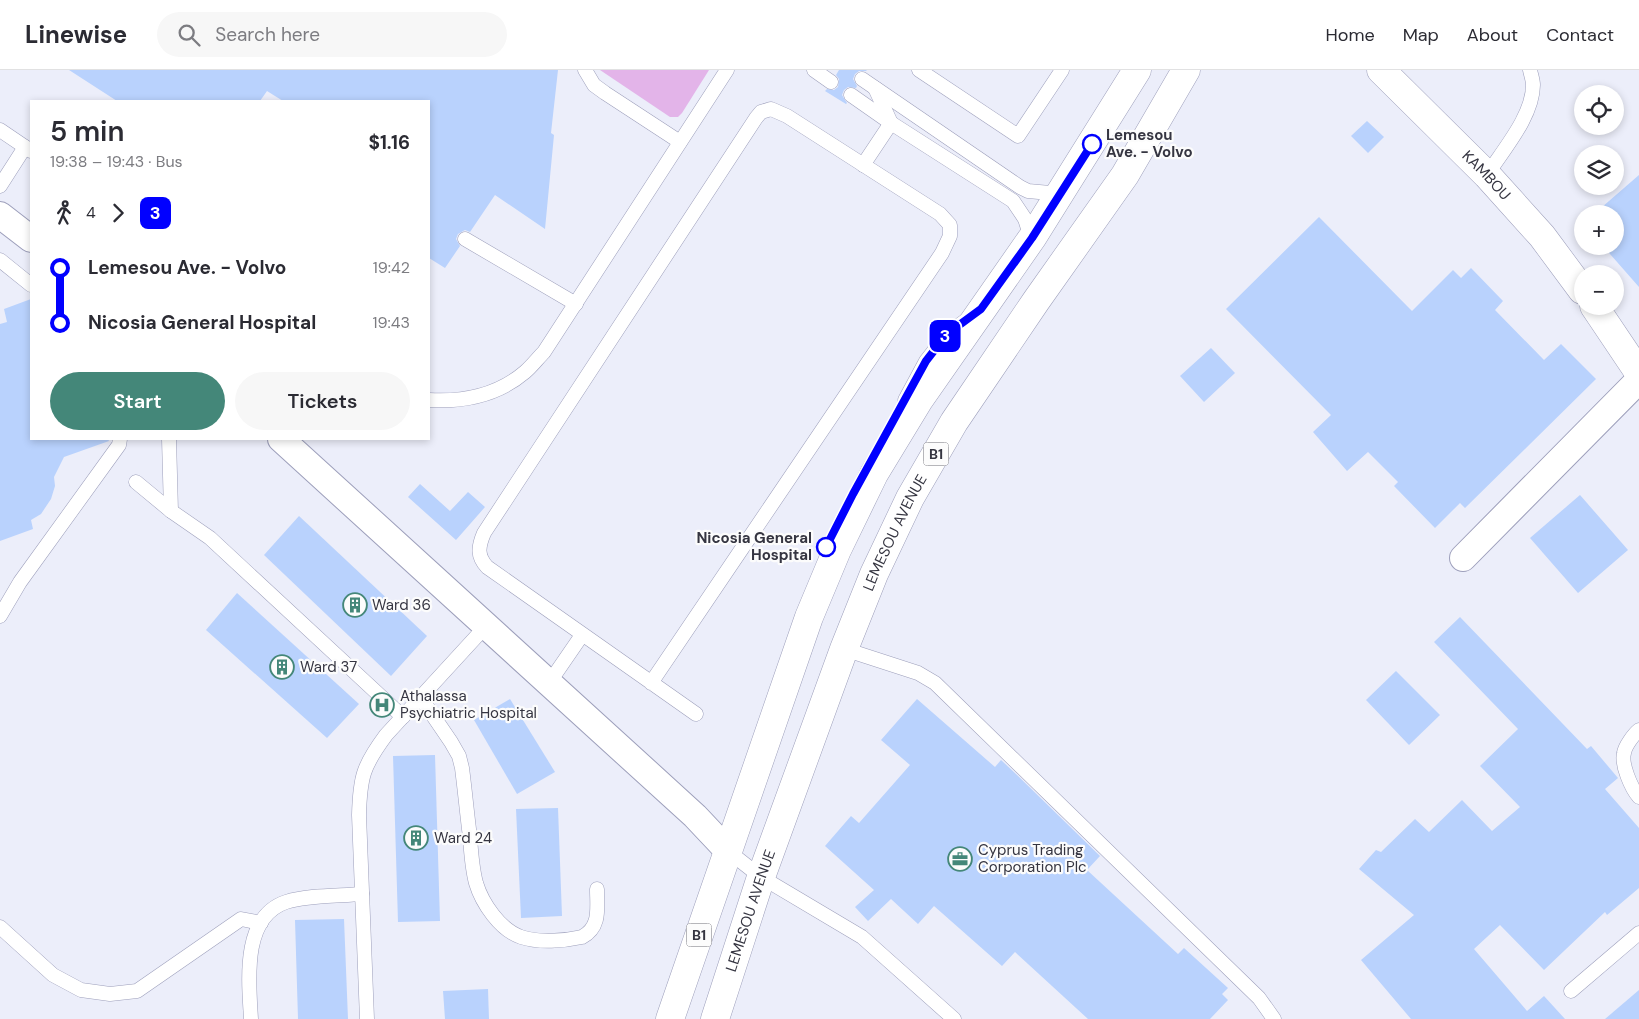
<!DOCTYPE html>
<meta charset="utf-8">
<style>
body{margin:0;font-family:"DM Sans",sans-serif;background:#f7f7f7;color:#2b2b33;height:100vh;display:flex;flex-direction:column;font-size:19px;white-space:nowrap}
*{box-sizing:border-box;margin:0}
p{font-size:16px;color:#7c7c81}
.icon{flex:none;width:28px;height:28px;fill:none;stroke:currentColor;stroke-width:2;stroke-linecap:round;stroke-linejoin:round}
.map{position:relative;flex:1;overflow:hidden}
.drawer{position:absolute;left:30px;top:30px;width:400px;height:340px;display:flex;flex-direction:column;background:#fff;border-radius:0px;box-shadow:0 2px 8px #0003}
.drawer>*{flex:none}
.badge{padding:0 10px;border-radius:8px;font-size:18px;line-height:32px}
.fabs{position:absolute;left:1574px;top:15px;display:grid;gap:10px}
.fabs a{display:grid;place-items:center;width:50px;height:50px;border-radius:50%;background:#fff;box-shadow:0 2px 8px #0003;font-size:25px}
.map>.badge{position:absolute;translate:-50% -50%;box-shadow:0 0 0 2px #fff}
.legs{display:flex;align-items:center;gap:8px;height:55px;padding:0 20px;font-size:16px}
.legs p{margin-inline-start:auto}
.head{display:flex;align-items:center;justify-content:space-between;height:85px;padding:0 20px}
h1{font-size:28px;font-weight:600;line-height:38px}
.cta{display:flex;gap:10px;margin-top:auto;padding:10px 20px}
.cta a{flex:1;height:58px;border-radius:30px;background:#448779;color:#fff;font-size:20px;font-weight:600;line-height:58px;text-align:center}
.cta a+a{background:#f7f7f7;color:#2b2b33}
ul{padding:0 20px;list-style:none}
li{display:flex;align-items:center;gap:18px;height:55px;font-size:19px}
li i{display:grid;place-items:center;width:8px;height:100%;margin:0 6px;background:currentColor}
li i::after{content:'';width:12px;height:12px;margin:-6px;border:4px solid;border-radius:50%;background:#fff}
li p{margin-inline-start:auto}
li:first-child i{background:linear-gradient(#0000 50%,currentColor 0)}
li:last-child i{background:linear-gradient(currentColor 50%,#0000 0)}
header{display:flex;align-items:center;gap:30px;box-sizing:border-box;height:70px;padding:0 25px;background:#fff;border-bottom:1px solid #e1e1e2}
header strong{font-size:24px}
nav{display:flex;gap:28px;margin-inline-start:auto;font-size:18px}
.search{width:350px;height:45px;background:#f7f7f7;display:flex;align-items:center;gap:12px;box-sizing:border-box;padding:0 18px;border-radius:28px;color:#7c7c81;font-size:19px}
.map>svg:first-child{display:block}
</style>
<header>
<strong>Linewise</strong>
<div class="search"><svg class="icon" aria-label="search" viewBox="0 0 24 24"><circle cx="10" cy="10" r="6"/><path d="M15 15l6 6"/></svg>Search here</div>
<nav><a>Home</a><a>Map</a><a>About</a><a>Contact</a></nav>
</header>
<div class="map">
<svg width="1639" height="949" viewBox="0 0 1639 949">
<rect width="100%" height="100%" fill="#eceefa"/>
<polygon fill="#e3b4e9" points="600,0 709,0 682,43 678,47 670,47"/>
<g fill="#b9d2fd">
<polygon points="69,0 558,0 551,63 554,65 545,159 495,125 470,162 465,160 458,164 456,169 460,176 445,198 429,188 429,31 283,31 267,21 260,31 117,31"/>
<polygon points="839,0 867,0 866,1 859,1 855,4 853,9 857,16 856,18 848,17 844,20 842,25 847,33 846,34 825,21 827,19 834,20 838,17 839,9 836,5"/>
<polygon points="1367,51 1384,67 1368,83 1351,66"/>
<polygon points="1639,105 1639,217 1603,176 1615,176 1615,144 1594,144"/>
<polygon points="1319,147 1412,241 1453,200 1461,208 1471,198 1503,231 1495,240 1544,290 1561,274 1596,309 1465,438 1460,433 1435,458 1394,416 1398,412 1368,382 1347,401 1313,362 1331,345 1226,239"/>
<polygon points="31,229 31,369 108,369 109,371 64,387 54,407 55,416 51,429 41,444 31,450 33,459 0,471 0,254 7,252 4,239"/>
<polygon points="1211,278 1235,303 1204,332 1180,306"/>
<polygon points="420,414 450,441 468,422 485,437 456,470 408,427"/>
<polygon points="1580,425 1628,480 1578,523 1530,468"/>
<polygon points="299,446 427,566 391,606 264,485"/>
<polygon points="237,523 359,634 327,668 206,560"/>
<polygon points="1460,547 1587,679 1591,676 1618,708 1605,719 1639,758 1639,818 1607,845 1605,842 1544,900 1500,855 1474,879 1527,941 1544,926 1565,949 1411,949 1361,890 1414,845 1359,799 1376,780 1381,782 1415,749 1429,762 1462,730 1492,761 1520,737 1480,696 1518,659 1434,572"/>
<polygon points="1396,601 1440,645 1409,675 1366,630"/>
<polygon points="510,629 555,702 517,724 474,650"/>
<polygon points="917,629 995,697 1001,690 1016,704 1100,786 1087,800 1178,884 1184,878 1228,918 1222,924 1228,930 1210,949 1088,949 1015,882 1002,896 934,836 918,854 891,829 868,851 855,837 874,820 825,776 851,746 859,753 910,695 881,670"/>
<polygon points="435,685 440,851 398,852 393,686"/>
<polygon points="558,738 562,846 521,848 516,739"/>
<polygon points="344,849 348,949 298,949 295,850"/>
<polygon points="488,919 489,949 445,949 443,921"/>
<polygon points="1639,920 1639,949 1605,949"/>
</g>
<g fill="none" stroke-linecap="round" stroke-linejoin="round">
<g stroke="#9d9fbb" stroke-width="15">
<g id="service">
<polyline points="585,0 594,15 605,23 680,72"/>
<polyline points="814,0 831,12"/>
<polyline points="919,0 1018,66 1062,0"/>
<polyline points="862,9 1020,117 1028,121 1061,124"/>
<polyline points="851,25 891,53 1013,131 1025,149 1031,168"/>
<polyline points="0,60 31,81"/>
<polyline points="863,95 891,53 875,18"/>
<path d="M1487,105C1503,80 1533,46 1533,15C1533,10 1531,5 1530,0"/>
<polyline points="0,116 25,77"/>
<polyline points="465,169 576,234"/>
<polyline points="0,190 31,215"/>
<path d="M429,330C463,332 498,325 525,302C532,296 538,288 544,282L727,0"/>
<polyline points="905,330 926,291 947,264 965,251"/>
<polyline points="169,369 171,441"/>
<polyline points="136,412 171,441 210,468 403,647"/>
<polyline points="0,546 20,512 119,375 120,369"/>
<polyline points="844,579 918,603 935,613 1259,928 1274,949"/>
<polyline points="549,613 582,565"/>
<path d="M651,613L942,183L950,166V155L940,144L787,46L771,39L761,42L756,48L484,463C478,477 477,486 487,497L696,644"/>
<path d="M421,628L451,672L459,686L462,698C465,721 467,744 470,767C471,782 472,798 476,813C482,833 500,860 521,867C539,873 564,871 582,867C601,857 597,838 597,819"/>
<path d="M1639,660C1634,664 1625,676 1624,683C1621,694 1631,718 1639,727"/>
<polyline points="728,781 761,807 862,867 954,949"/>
<polyline points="0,857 53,905 81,920 110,924 137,921 241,849 261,853"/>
<polyline points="1571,921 1639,863"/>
<path d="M251,949C249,913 241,847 286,832C308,825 339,826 362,824"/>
<path d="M367,949L359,745C360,707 363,696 386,665L486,556"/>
</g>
</g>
<g stroke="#9d9fbb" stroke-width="28">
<g id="minor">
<polyline points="0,145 31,169"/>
<polyline points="281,369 695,746 728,781"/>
<polyline points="1463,488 1639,310"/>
</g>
</g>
<g stroke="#9d9fbb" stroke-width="29">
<g id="tertiary">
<path id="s1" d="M1381,0L1487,105L1542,166L1582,220"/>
<polyline points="1594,236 1639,303"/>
</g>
</g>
<g stroke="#9d9fbb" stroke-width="29">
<g id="primary">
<polyline points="670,949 809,547 837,480 874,404 919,330 1032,168 1137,0"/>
<path id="s2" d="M715,949L761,807L844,579L874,504L910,428L954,352L1036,231L1125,105L1186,0"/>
</g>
</g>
<use href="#service" stroke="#fff" stroke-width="14"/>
<use href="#minor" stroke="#fff" stroke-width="26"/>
<use href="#tertiary" stroke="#fff" stroke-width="28"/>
<use href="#primary" stroke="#fff" stroke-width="28"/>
</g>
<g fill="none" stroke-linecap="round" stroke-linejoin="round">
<g stroke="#fff" stroke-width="11">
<polyline id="line-1" points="826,477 853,424 926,291 947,264 981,239 1032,168 1092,74"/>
</g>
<use href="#line-1" stroke="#0100ff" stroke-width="8"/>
</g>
<defs>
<g id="building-ring" transform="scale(1.25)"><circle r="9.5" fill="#fcfcfc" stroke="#448779" stroke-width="1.5"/><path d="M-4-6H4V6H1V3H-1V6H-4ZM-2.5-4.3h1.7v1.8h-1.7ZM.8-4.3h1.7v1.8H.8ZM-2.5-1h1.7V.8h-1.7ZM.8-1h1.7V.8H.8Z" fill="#448779"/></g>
<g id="hospital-ring" transform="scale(1.25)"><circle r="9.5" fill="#fcfcfc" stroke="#448779" stroke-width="1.5"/><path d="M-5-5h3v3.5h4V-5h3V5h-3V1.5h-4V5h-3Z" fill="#448779"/></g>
<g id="office-ring" transform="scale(1.25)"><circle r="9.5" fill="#fcfcfc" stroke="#448779" stroke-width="1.5"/><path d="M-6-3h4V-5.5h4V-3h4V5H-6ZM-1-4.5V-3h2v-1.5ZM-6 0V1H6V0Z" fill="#448779"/></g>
</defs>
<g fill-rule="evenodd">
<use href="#building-ring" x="355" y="535"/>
<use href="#building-ring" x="282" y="597"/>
<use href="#hospital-ring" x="382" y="635"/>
<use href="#building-ring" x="416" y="768"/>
<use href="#office-ring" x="960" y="789"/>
</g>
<g fill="#fff" stroke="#0100ff" stroke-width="2.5">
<circle cx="1092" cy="74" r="9"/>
<circle cx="826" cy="477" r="9"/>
</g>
<g text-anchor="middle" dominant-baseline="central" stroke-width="4.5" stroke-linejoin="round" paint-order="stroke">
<g fill="#fcfcfc" stroke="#717179" stroke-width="1">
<rect x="923.5" y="372.5" width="25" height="23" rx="4"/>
<rect x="686.5" y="853.5" width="25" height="23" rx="4"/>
</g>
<g font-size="14" font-weight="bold" fill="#353541">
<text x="936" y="384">B1</text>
<text x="699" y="865">B1</text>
</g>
<g font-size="15" font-weight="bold" fill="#353541" stroke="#fcfcfc" text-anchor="start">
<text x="1106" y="65">Lemesou<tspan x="1106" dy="17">Ave. - Volvo</tspan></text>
<text x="812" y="468" text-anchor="end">Nicosia General<tspan x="812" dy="17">Hospital</tspan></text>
</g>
<g font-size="15" fill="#353541" stroke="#fcfcfc">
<text stroke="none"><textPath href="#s1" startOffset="149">KAMBOU</textPath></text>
<text stroke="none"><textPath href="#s2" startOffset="519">LEMESOU AVENUE</textPath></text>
<text stroke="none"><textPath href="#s2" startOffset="114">LEMESOU AVENUE</textPath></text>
</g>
<g font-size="15" fill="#353541" stroke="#fcfcfc" text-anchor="start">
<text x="372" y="535">Ward 36</text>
<text x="300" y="597">Ward 37</text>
<text x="400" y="626">Athalassa<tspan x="400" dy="17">Psychiatric Hospital</tspan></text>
<text x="434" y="768">Ward 24</text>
<text x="978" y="780">Cyprus Trading<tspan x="978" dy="17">Corporation Plc</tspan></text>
</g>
</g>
</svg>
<div class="fabs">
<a><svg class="icon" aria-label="locate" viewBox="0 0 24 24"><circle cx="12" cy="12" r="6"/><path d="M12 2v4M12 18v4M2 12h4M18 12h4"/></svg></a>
<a><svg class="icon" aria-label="layers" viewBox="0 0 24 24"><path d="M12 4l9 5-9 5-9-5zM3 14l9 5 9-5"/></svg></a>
<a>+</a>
<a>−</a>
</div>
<b class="badge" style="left:945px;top:266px;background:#0100ff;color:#fff">3</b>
<section class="drawer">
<div class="head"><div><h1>5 min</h1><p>19:38 – 19:43 · Bus</p></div><b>$1.16</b></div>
<div class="legs"><svg class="icon" aria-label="walk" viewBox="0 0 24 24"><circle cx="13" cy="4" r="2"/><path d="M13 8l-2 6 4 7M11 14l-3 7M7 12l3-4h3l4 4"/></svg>4<svg class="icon" aria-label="forward" viewBox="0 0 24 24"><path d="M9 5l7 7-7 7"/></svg><b class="badge" style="background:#0100ff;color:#fff">3</b></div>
<ul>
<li><i style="color:#0100ff"></i><b>Lemesou Ave. - Volvo</b><p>19:42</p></li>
<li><i style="color:#0100ff"></i><b>Nicosia General Hospital</b><p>19:43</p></li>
</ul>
<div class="cta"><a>Start</a><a>Tickets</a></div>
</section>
</div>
